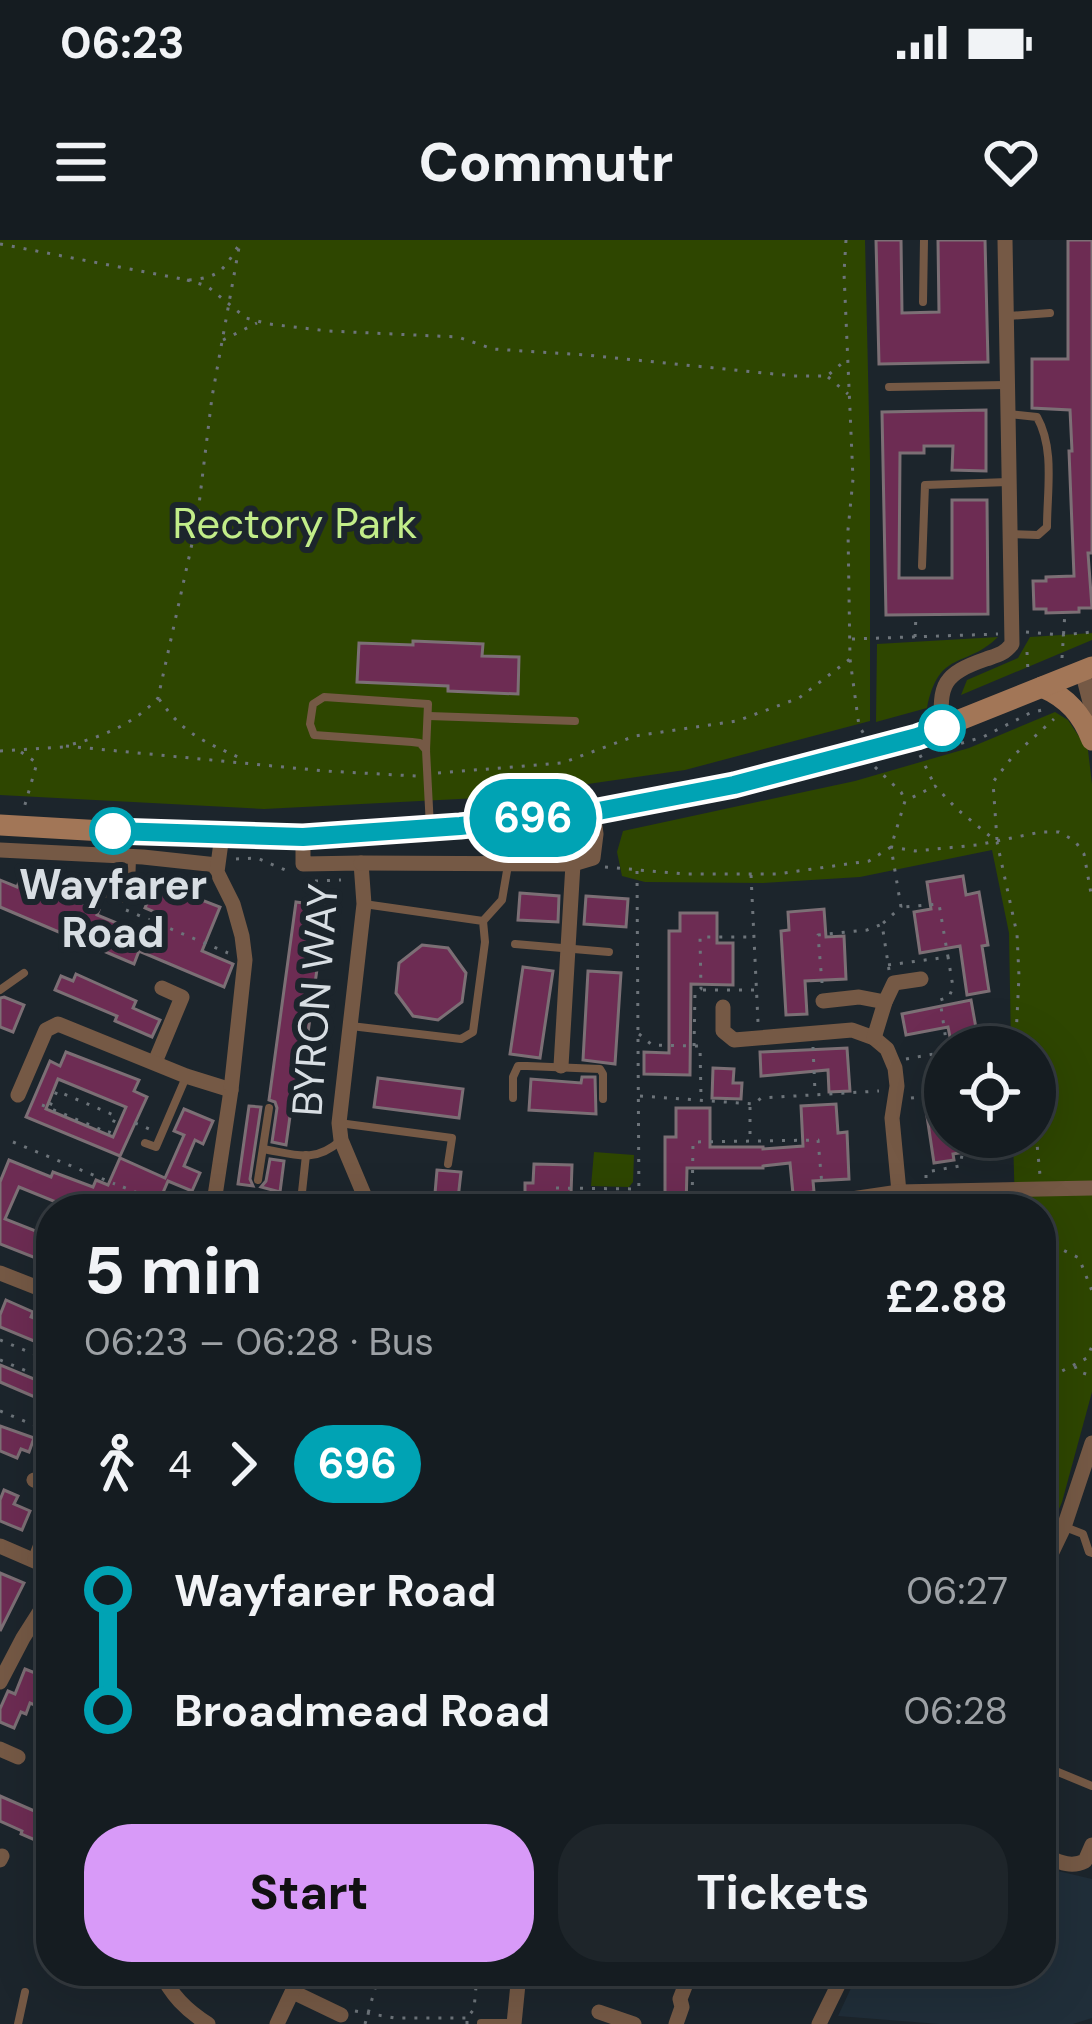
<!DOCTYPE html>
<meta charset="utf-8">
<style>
body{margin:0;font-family:"DM Sans",sans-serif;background:#1e252a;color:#f1f3f6;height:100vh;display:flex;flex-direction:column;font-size:45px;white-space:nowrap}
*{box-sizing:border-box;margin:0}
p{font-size:39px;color:#9da1a5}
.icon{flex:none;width:66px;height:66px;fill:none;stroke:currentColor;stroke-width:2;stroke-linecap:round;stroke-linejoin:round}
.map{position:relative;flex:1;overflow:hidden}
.panel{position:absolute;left:36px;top:954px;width:1020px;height:792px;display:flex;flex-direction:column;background:#151c21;border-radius:48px;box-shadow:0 12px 48px #0002,0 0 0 3px #343a3f}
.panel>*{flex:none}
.badge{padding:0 24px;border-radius:39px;font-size:42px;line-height:78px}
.tools{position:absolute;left:924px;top:786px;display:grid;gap:24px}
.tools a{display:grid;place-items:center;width:132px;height:132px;border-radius:50%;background:#151c21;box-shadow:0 12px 48px #0002,0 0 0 3px #343a3f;font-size:60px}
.map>.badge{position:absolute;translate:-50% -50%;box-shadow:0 0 0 6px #fff}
.legs{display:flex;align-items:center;gap:18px;height:132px;padding:0 48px;font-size:39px}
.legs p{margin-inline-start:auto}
.overview{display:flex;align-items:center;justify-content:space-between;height:204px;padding:0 48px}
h1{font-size:66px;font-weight:800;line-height:90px}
.primary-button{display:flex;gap:24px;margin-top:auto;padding:24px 48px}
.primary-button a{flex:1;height:138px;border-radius:48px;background:#d89af8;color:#111;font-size:48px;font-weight:800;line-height:138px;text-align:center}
.primary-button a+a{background:#1e252a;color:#f1f3f6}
ul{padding:0 48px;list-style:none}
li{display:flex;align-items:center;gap:42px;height:120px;font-size:45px}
li i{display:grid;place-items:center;width:18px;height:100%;margin:0 15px;background:currentColor}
li i::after{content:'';width:30px;height:30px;margin:-15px;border:9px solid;border-radius:50%;background:#151c21}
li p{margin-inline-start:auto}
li:first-child i{background:linear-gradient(#0000 50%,currentColor 0)}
li:last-child i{background:linear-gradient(currentColor 50%,#0000 0)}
.status{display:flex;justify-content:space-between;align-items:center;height:84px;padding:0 60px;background:#151c21;direction:ltr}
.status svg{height:33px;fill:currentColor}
header{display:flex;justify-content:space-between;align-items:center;height:156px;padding:0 48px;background:#151c21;font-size:54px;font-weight:800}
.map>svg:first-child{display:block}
</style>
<div class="status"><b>06:23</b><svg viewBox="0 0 49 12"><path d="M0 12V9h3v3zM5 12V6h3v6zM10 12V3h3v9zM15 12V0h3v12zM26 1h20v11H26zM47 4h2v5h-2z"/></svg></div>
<header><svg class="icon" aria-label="menu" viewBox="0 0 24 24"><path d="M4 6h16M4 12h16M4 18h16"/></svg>Commutr<svg class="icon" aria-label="heart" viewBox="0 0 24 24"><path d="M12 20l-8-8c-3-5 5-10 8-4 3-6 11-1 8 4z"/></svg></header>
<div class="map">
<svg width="1092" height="1784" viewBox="0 0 1092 1784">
<rect width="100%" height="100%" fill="#1c252c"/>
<polygon fill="#202e39" points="1041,1627 1092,1639 1092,1778 1073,1784 939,1784 838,1776 859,1731 1041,1731"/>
<g fill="#2e4600">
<polygon points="0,0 865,0 870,220 870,481 685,530 498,557 264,569 0,555"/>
<polygon points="1092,393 1092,400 961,455 967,440 1018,418 1030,397"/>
<path d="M998,397C965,429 939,409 927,468L876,482L877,404Z"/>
<polygon points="1055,472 1068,480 1088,510 1092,544 1092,1152 1062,1262 1041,1311 1041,969 1015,969 1013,897 1035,897 1035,807 1011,807 1009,693 992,610 860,637 763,643 645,642 622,636 617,612 623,591 855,541 969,508"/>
<polygon points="594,912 634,915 633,942 629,947 591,946"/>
</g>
<g fill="#6d2c53" stroke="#7c6f75" stroke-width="3" fill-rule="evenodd">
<polygon points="876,0 901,0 902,73 939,72 938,0 985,0 988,122 879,124"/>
<polygon points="1068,0 1092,0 1092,313 1088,313 1092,368 1079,368 1079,372 1046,373 1046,369 1034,369 1033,341 1046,341 1046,337 1074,336 1069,211 1072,211 1070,170 1032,168 1032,119 1068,119"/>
<polygon points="986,170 986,231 952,230 953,206 924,206 924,213 900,213 899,338 952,338 952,260 987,260 988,374 886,375 882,172"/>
<polygon points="413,401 483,404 482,416 519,417 518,454 448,451 448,446 357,442 359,403 413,405"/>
<polygon points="963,636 966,655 979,652 988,705 982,706 989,751 967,755 960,706 920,713 914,672 931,669 927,642"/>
<polygon points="21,637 99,670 97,675 153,698 162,675 145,668 153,649 165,654 168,647 220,667 202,711 233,724 224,747 139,711 134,724 0,667 0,640 17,647"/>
<polygon points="520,653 559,656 558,682 518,680"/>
<polygon points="586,656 628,659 626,687 584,684"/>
<polygon points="296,662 326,666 299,856 293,855 286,905 272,902 277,868 275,862 269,860"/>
<polygon points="824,669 826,697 844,696 846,739 805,741 807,774 786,775 781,691 789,690 788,672"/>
<polygon points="680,673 717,673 717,703 733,703 733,745 691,744 690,835 644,834 644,812 669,813 669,691 680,691"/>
<polygon points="422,705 448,708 466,733 462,762 438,780 413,776 396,753 399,723"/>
<polygon points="523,727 553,731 540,818 510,814"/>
<polygon points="588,731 621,733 615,824 583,820"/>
<polygon points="76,734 136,761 133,768 160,780 152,797 115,781 117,776 55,750 61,736 73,741"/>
<polygon points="4,757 24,765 13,792 0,787 0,758"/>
<polygon points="971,760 976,788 970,789 973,807 952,807 948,787 906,795 902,774"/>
<polygon points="847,808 850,851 829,852 828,830 761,836 760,812"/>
<path d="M66,812L139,840L134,851L147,857L120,916L26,877L50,821L60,826ZM58,839L126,867L113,897L46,869Z"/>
<polygon points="713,828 734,829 733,843 742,843 741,859 712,858"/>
<polygon points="582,837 595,837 596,874 529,870 531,839 581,843"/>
<polygon points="378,838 463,849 459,878 374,867"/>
<polygon points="945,860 945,897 1011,897 1011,904 953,914 954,920 934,923 925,863"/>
<polygon points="836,864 838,893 847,892 849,939 813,941 814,952 793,954 790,923 763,926 763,928 687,928 686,969 665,969 665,897 676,897 676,868 710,868 710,907 763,907 763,909 803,906 801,866"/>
<polygon points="249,866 261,867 250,939 253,946 238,944"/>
<polygon points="184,869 213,881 203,904 195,900 184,926 200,933 192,951 168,941 156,969 96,969 79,962 73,969 19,947 5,979 51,997 51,1024 0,1004 0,942 9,920 51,937 53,932 93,947 96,940 108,945 120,918 165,938 184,895 174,891"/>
<polygon points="270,919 284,921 280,952 261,947 266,941"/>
<polygon points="534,924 572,925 571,954 638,955 638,969 525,969 525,943 533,943"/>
<polygon points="437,930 461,932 457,968 434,965"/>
<polygon points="6,1060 33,1072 31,1077 51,1085 51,1102 48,1101 46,1106 0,1087 0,1075"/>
<polygon points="0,1125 51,1146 51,1164 0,1142"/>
<polygon points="0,1186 34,1198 29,1212 21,1209 17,1218 0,1211"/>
<polygon points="4,1250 18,1256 14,1264 30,1271 22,1290 0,1281 0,1260"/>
<polygon points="0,1333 24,1343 0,1391"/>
<polygon points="25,1429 48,1438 37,1466 30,1463 26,1474 21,1472 14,1488 0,1482 0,1469 8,1451 15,1454"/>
<polygon points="0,1556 46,1576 35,1600 21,1594 22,1591 0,1581"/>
</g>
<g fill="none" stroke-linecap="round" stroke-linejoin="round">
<g stroke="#6d747a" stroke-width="3" stroke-dasharray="3 9" stroke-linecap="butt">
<polyline points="846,0 844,33 853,239 848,290 850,419 859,486 864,494"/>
<path d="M0,4L187,40C223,38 224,28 242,0"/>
<polyline points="187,40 207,46 246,78 269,84 328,91 458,97 493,109 586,115 794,136 827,136 847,119"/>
<polyline points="223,100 257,83"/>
<polyline points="828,137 848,154"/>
<polyline points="1026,392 1063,395 1092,392"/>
<polyline points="915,397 916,375"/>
<polyline points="852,399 998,394"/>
<polyline points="1027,412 1028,432"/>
<polyline points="1062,418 1065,372"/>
<path d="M159,459C184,495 204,501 242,519"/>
<path d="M73,504C105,496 136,482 158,458L197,281L212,157L240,2"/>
<polyline points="66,506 325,531 416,536"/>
<polyline points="938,510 983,497 1030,473 1046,469"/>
<polyline points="0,511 64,507"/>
<polyline points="21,512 37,523 24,568"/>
<polyline points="920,515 934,544"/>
<polyline points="875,527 901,552 905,560"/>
<polyline points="438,533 562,523 635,496 737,481 799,458 850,419"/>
<polyline points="997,600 993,542 1013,516 1054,479"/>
<polyline points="236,619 257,618 290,632"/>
<polyline points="605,627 685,634 777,634 869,621 891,607 905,561 935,546 957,569 997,602 1017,694 1019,736 1016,797 1019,807"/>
<polyline points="27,629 90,655"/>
<polyline points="637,631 639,969"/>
<polyline points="751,635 758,782"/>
<polyline points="315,641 341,640"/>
<polyline points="126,670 228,713"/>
<polyline points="888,725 948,717 939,664 903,667"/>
<polyline points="889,730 882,684 901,667 891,607 915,611 977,605 1041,592 1059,592 1075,601 1084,614 1092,659"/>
<polyline points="822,743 818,695 867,690 880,685"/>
<polyline points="703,750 754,750"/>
<polyline points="639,794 652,805 700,806 701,858"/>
<polyline points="694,806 695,752 701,749 700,697 754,697"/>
<polyline points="813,807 815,852"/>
<polyline points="947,807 940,760 949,757 953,747 948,717"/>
<polyline points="906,819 945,812"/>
<polyline points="640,856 754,864 761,858 879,851"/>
<polyline points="911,858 945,854"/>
<polyline points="42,865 109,893 116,876 57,851 49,868"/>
<polyline points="750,867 750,899"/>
<polyline points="135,883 149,889"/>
<polyline points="1035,883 1040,935"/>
<polyline points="13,902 115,944"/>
<polyline points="926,938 926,932 960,926 962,915 959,897"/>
<polyline points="123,947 176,969"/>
<polyline points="553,969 553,948 639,949"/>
<polyline points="692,969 693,902 818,900 822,945"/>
<polyline points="1041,1006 1057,1007 1079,1018 1092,1051"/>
<polyline points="0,1100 51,1121"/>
<polyline points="0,1120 51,1141"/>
<polyline points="1075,1126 1077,1131 1092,1136"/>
<polyline points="1041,1142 1087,1118 1092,1106"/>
<polyline points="0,1171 51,1192"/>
<polyline points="355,1771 395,1778 467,1778"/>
<polyline points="365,1784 380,1731"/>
<polyline points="467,1784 467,1778 474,1769 476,1747"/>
</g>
<g stroke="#755945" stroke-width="8">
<polyline points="923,62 924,0"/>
<polyline points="1009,76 1050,73"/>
<polyline points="889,147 1006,145"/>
<path d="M1009,174L1037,177C1055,209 1047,251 1047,287L1038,295L1011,294"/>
<polyline points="922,326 925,245 1008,242"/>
<polyline points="429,476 575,481"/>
<polyline points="426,510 420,503 412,502 314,495 310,484 313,464 324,457 428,464 426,510 430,587"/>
<polyline points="99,651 121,659 131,647 132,618"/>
<polyline points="483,681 502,660 508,625"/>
<polyline points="515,704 609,712"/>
<polyline points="0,750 24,733"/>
<polyline points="351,786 461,799 473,792 485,702 483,681 364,664"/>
<polyline points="513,858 513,837 518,826 527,826 600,829 603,834 603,859"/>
<polyline points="339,883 452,898 448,924"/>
<polyline points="145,903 156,907 186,837"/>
<path d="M263,909C294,914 314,924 340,901"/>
<polyline points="258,940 269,868"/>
<polyline points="302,952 306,915"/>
<polyline points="1065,1287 1083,1294 1089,1312 1092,1313"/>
<polyline points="1041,1525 1092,1546"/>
<polyline points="481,1783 512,1783"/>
<polyline points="18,1784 25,1752"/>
</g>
<g stroke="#755945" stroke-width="15">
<polyline points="1082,431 1092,470"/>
<path d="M942,487C939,444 943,434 986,419C998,415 1004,414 1012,404L1005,0"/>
<polyline points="303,597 303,624 361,623 364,664 339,883 341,900 370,969"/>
<polyline points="0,610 143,617 217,625"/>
<polyline points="361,623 573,624 593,618 596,594 593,571"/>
<polyline points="823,761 859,757 885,762"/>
<polyline points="723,767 723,791 734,800 852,790 874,798 887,809 895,828 897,846 892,878 899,952"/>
<polyline points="874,798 885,762 894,743 921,739"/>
<polyline points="155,822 182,757 162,748"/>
<polyline points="561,826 573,624"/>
<polyline points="18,855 46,790 58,784 186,836 231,850"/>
<polyline points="213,969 231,850 245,720 242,696 233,664 217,632 222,595"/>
<polyline points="784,969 899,952 1092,948"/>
<polyline points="0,1033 51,1053"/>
<polyline points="34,1240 51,1248"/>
<polyline points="0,1306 51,1328"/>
<polyline points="35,1320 51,1279"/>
<polyline points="1041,1335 1064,1287 1092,1203"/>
<polyline points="0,1442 23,1398 51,1354"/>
<polyline points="0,1509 18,1517"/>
<path d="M1041,1614C1056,1620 1069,1629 1085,1621L1092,1605"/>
<polyline points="0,1620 2,1616"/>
<path d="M160,1731C171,1755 186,1770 208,1784"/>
<polyline points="452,1731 517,1740"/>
<polyline points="293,1752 341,1775"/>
<polyline points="599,1772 634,1784"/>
<polyline points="277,1784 302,1731"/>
<polyline points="514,1784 519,1734"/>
<polyline points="676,1784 682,1767 680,1759 691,1731"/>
<polyline points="819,1784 845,1731"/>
</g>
<g stroke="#a27657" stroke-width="21">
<path d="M1042,447C1068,458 1082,475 1092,500"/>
<polyline points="0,585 138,593 303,597 461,586 619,568 734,545 917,497 1092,427"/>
</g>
</g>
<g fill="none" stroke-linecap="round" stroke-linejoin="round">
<g stroke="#fff" stroke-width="27">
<polyline id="line-1" points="113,591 303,597 460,586 593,572 734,545 917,497 942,488"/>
</g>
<use href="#line-1" stroke="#00a3b4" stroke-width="18"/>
</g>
<g fill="#fff" stroke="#00a3b4" stroke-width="6">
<circle cx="942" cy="488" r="21"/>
<circle cx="113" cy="591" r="21"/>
</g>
<g text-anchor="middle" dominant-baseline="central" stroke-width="12" stroke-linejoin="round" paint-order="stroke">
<g font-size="42" fill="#c2ed89" stroke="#1c252c">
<text x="295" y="283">Rectory Park</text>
</g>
<g font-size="42" font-weight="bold" fill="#d8dee3" stroke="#1c252c">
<text x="113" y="644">Wayfarer<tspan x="113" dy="48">Road</tspan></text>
</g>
<g font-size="42" fill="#d8dee3" stroke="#1c252c">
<text transform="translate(315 760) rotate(-86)">BYRON WAY</text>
</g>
</g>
</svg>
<div class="tools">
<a><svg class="icon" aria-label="locate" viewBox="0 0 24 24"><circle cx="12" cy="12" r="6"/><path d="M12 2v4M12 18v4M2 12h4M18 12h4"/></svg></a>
</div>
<b class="badge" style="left:533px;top:578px;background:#00a3b4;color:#fff">696</b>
<section class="panel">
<div class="overview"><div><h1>5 min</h1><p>06:23 – 06:28 · Bus</p></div><b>£2.88</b></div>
<div class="legs"><svg class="icon" aria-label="walk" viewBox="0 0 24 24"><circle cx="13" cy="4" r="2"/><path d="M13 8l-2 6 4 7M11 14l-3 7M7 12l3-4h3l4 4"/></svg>4<svg class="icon" aria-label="forward" viewBox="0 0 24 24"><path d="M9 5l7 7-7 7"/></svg><b class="badge" style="background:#00a3b4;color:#fff">696</b></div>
<ul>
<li><i style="color:#00a3b4"></i><b>Wayfarer Road</b><p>06:27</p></li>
<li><i style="color:#00a3b4"></i><b>Broadmead Road</b><p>06:28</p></li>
</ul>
<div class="primary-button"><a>Start</a><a>Tickets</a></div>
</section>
</div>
